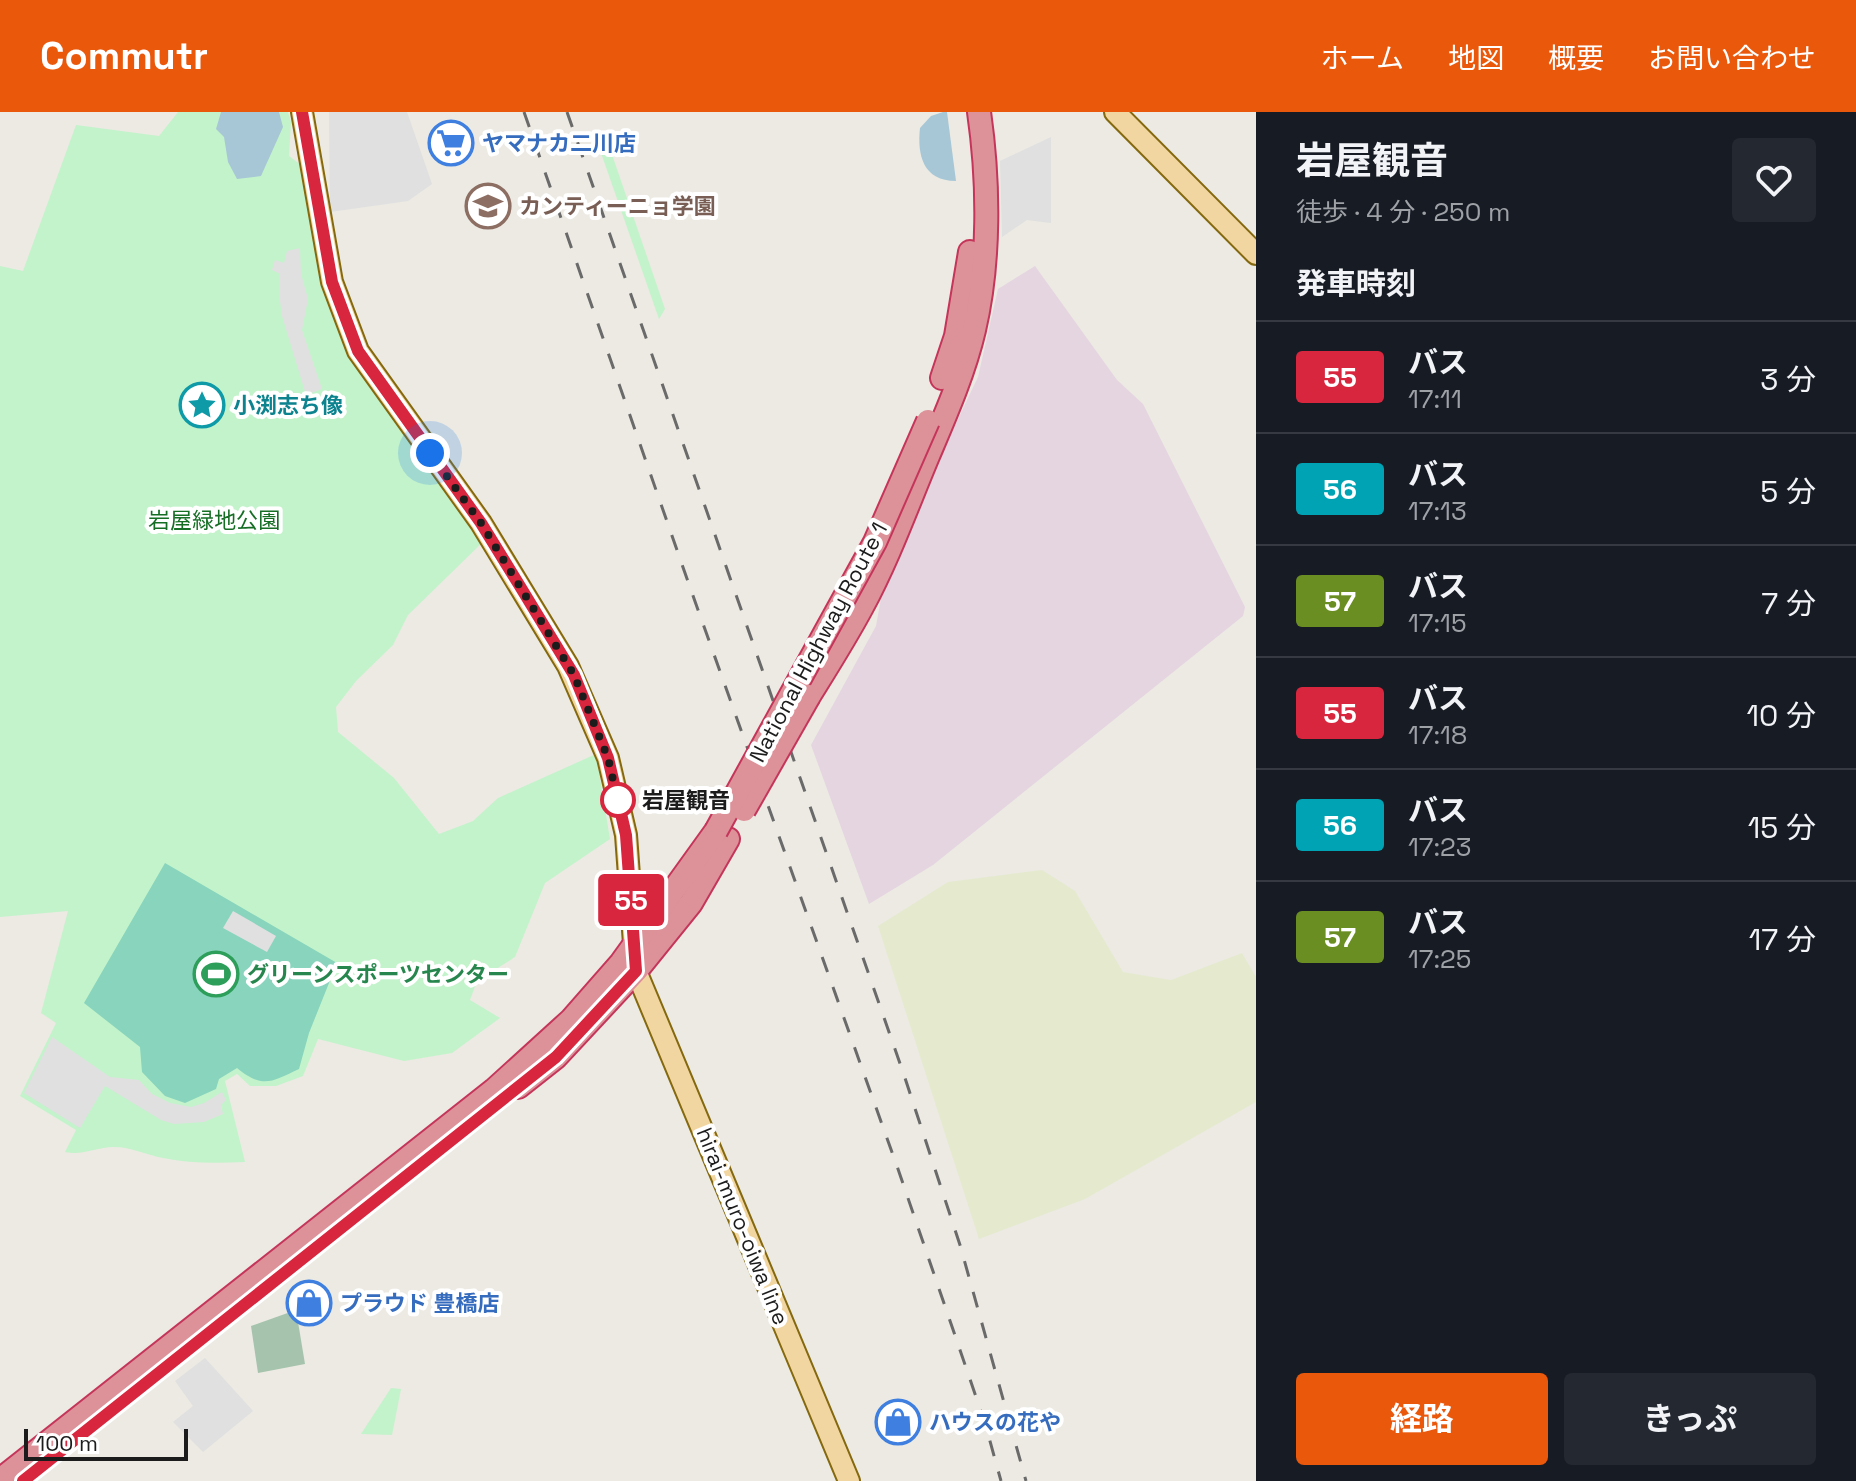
<!DOCTYPE html>
<html lang="ja">
<meta charset="utf-8">
<style>
body{margin:0;font-family:"Space Grotesk","Noto Sans JP",sans-serif;background:#242831;color:#f1f3f6;height:100vh;display:flex;flex-direction:column;font-size:30px;white-space:nowrap}
*{box-sizing:border-box;margin:0}
p{font-size:26px;color:#9ea1a6}
.icon{flex:none;width:44px;height:44px;fill:none;stroke:currentColor;stroke-width:2;stroke-linecap:round;stroke-linejoin:round}
.map{position:relative;flex:1;overflow:hidden}
.details{display:flex;flex-direction:column;background:#171b24;width:600px}
.details>*{flex:none}
.badge{padding:0 16px;border-radius:6px;font-size:28px;line-height:52px}
.scale{position:absolute;left:24px;bottom:20px;width:164px;box-sizing:border-box;padding-left:8px;border:4px solid #1c1c1c;border-top:0;font-size:22px;line-height:28px;white-space:nowrap;color:#1c1c1c;-webkit-text-stroke:6px #fff;paint-order:stroke}
.you{position:absolute;width:40px;height:40px;margin:-20px;border:6px solid #fff;border-radius:50%;background:#1a73e8;box-shadow:0 0 0 12px #1a73e833}
.map>.badge{position:absolute;translate:-50% -50%;box-shadow:0 0 0 4px #fff}
h2{padding:0 40px;font-size:30px;line-height:72px}
.round{display:grid;place-items:center;flex:none;width:84px;height:84px;border-radius:8px;background:#242831}
.summary{display:flex;align-items:center;justify-content:space-between;height:136px;padding:0 40px}
h1{font-size:38px;font-weight:700;line-height:60px}
.primary-button{display:flex;gap:16px;margin-top:auto;padding:16px 40px}
.primary-button a{flex:1;height:92px;border-radius:8px;background:#ea580c;color:#fff;font-size:32px;font-weight:700;line-height:92px;text-align:center}
.primary-button a+a{background:#242831;color:#f1f3f6}
ul{padding:0;list-style:none}
li{display:flex;align-items:center;gap:24px;height:112px;padding:0 40px;border-top:2px solid #363941}
li div{flex:1}
li b{display:block;font-size:30px}
li em{font-style:normal}
li .badge{min-width:88px;font-weight:700;text-align:center}
header{display:flex;align-items:center;gap:48px;box-sizing:border-box;height:112px;padding:0 40px;background:#ea580c;color:#fff}
header strong{font-size:38px}
nav{display:flex;gap:44px;margin-inline-start:auto;font-size:28px}
main{display:flex;flex:1;min-height:0}
.map>svg:first-child{display:block}
</style>
<header>
<strong>Commutr</strong>
<nav><a>ホーム</a><a>地図</a><a>概要</a><a>お問い合わせ</a></nav>
</header>
<main>
<div class="map">
<svg width="1256" height="1369" viewBox="0 0 1256 1369">
<rect width="100%" height="100%" fill="#eceae3"/>
<polygon fill="#e5d5e0" points="1035,154 1117,268 1143,292 1245,495 1243,504 933,753 869,792 811,633 876,514 886,458 978,265 998,177"/>
<polygon fill="#e5eacf" points="1042,758 1075,779 1123,860 1171,868 1242,841 1256,865 1256,990 1085,1087 979,1127 878,814 948,770"/>
<polygon fill="#a6c3ad" points="296,1198 305,1252 258,1261 251,1214"/>
<g fill="#c3f3cb">
<path d="M178,0H288L291,10L289,44L313,62L358,239L488,425L408,503L393,533L356,569L336,595L338,620L394,666L439,722L473,709L498,686L596,642L610,727L545,771L515,845L477,869L470,888L500,906L452,941L404,949L318,927L303,964L276,974H250L237,962L225,969L245,1050C218,1051 191,1052 163,1046C147,1043 131,1035 114,1035C96,1035 83,1044 65,1040L76,1018L20,984L56,911L41,901L68,799L0,805V154L23,159L76,13L159,24Z"/>
<polygon points="608,31 665,197 659,207 600,38"/>
<polygon points="391,1276 401,1277 392,1323 361,1322"/>
</g>
<path fill="#88d4bd" d="M165,751L337,851L309,921L299,957C271,970 263,977 237,956L219,967L216,977L185,991L165,984L142,960L140,935L84,891Z"/>
<g fill="#e0e0e0">
<polygon points="329,0 407,0 432,72 408,89 330,100"/>
<polygon points="1051,25 1051,111 1027,108 1002,125 1000,49"/>
<polygon points="300,136 301,162 308,187 302,218 322,277 306,283 282,204 279,182 280,162 272,158 275,148 284,151 287,139"/>
<polygon points="233,799 276,824 267,840 223,816"/>
<polygon points="52,925 110,965 139,968 152,982 170,991 191,995 204,991 222,980 226,988 221,993 223,1002 204,1010 174,1012 161,1008 105,974 80,1016 24,981"/>
<polygon points="205,1246 253,1299 203,1340 173,1310 193,1294 175,1269"/>
</g>
<g fill="#a7c7d6">
<polygon points="221,0 279,0 283,15 261,64 237,67 228,50 224,25 216,17"/>
<path d="M943,0H947L956,69C923,69 917,43 920,16L931,4Z"/>
</g>
<g fill="none" stroke-linecap="round" stroke-linejoin="round">
<g stroke="#85690f" stroke-width="24">
<g id="major">
<polyline points="302,0 332,170 358,239 481,411 568,554 608,646 626,723 636,859 849,1369"/>
<polyline points="1115,0 1256,142"/>
</g>
</g>
<g stroke="#c5355a" stroke-width="26">
<g id="highway">
<polyline points="942,266 956,224 970,140"/>
<path d="M809,584C827,555 846,525 862,495C888,447 907,394 928,344C945,304 964,261 974,218C990,150 989,69 979,0"/>
<polyline points="518,975 556,945 636,859 691,791 728,727"/>
<polyline points="0,1368 494,978 571,908 621,851 716,719"/>
</g>
</g>
<use href="#major" stroke="#f2d6a2" stroke-width="20"/>
<use href="#highway" stroke="#dd9199" stroke-width="22"/>
<g stroke="#6a6a6a" stroke-width="3" stroke-dasharray="16 16" stroke-linecap="butt">
<polyline points="524,0 692,481 898,1057 985,1311 1001,1369"/>
<polyline points="567,0 903,960 960,1133 1026,1369"/>
</g>
<g stroke="#c5355a" stroke-width="26" stroke-linecap="butt">
<g id="highway-bridge">
<polyline points="744,698 809,584"/>
<polyline points="716,719 875,430 928,309"/>
</g>
</g>
<use href="#highway-bridge" stroke="#dd9199" stroke-width="22"/>
</g>
<g fill="none" stroke-linecap="round" stroke-linejoin="round">
<g stroke="#fff" stroke-width="18">
<polyline id="line" points="23,1369 556,945 636,859 626,723 608,646 574,563 518,471 481,411 358,239 332,170 302,0"/>
</g>
<use href="#line" stroke="#d7263d" stroke-width="12"/>
<polyline stroke="#1c1c1c" stroke-width="8" stroke-dasharray="0 14.4" points="430,341 481,411 574,563 608,646 620,698 618,688"/>
</g>
<defs>
<g id="supermarket-ring" transform="scale(2.3)"><circle r="9.5" fill="#fff" stroke="#3f7fe0" stroke-width="1.5"/><path d="M-6-5.5h2.5l.6 2H6L4.5 2H-2.5L-4.4-4H-6ZM-1.5 3.2a1.3 1.3 0 1 0 .1 0ZM3 3.2a1.3 1.3 0 1 0 .1 0Z" fill="#3f7fe0"/></g>
<g id="school-ring" transform="scale(2.3)"><circle r="9.5" fill="#fff" stroke="#8d6e63" stroke-width="1.5"/><path d="M0-5L7-2L0 1L-7-2ZM-4 1L0 2.5L4 1V4Q0 6-4 4Z" fill="#8d6e63"/></g>
<g id="sight-ring" transform="scale(2.3)"><circle r="9.5" fill="#fff" stroke="#0f9aa8" stroke-width="1.5"/><path d="M0-6L1.8-2.2L6-1.7L2.9 1.2L3.7 5.4L0 3.3L-3.7 5.4L-2.9 1.2L-6-1.7L-1.8-2.2Z" fill="#0f9aa8"/></g>
<g id="stadium-ring" transform="scale(2.3)"><circle r="9.5" fill="#fff" stroke="#2e9e5b" stroke-width="1.5"/><path d="M0-5a6.5 5 0 1 0 0 10a6.5 5 0 1 0 0-10ZM-3.5-1.8h7v3.6h-7Z" fill="#2e9e5b"/></g>
<g id="shop-ring" transform="scale(2.3)"><circle r="9.5" fill="#fff" stroke="#3f7fe0" stroke-width="1.5"/><path d="M-5-2.5h2.3a2.7 3.5 0 0 1 5.4 0H5L5.5 6h-11ZM-1.5-2.5h3a1.5 2.3 0 0 0-3 0Z" fill="#3f7fe0"/></g>
</defs>
<g fill-rule="evenodd">
<use href="#supermarket-ring" x="451" y="31"/>
<use href="#school-ring" x="488" y="94"/>
<use href="#sight-ring" x="202" y="293"/>
<use href="#stadium-ring" x="216" y="862"/>
<use href="#shop-ring" x="309" y="1191"/>
<use href="#shop-ring" x="898" y="1310"/>
</g>
<circle fill="#fff" stroke="#d7263d" stroke-width="4" cx="618" cy="688" r="16"/>
<g text-anchor="middle" dominant-baseline="central" stroke-width="8" stroke-linejoin="round" paint-order="stroke">
<g font-size="22" font-weight="bold" fill="#366cbe" stroke="#fff" text-anchor="start">
<text x="482" y="31">ヤマナカ二川店</text>
<text x="340" y="1191">プラウド 豊橋店</text>
<text x="929" y="1310">ハウスの花や</text>
</g>
<g font-size="22" font-weight="bold" fill="#785e54" stroke="#fff" text-anchor="start">
<text x="519" y="94">カンティーニョ学園</text>
</g>
<g font-size="22" font-weight="bold" fill="#0d838f" stroke="#fff" text-anchor="start">
<text x="233" y="293">小渕志ち像</text>
</g>
<g font-size="22" fill="#166e25" stroke="#fff">
<text x="214" y="408">岩屋緑地公園</text>
</g>
<g font-size="22" fill="#1c1c1c" stroke="#fff">
<text transform="translate(818 530) rotate(-62)">National Highway Route 1</text>
<text transform="translate(743 1114) rotate(68)">hirai-muro-oiwa line</text>
</g>
<g font-size="22" font-weight="bold" fill="#1c1c1c" stroke="#fff" text-anchor="start">
<text x="642" y="688">岩屋観音</text>
</g>
<g font-size="22" font-weight="bold" fill="#27864d" stroke="#fff" text-anchor="start">
<text x="247" y="862">グリーンスポーツセンター</text>
</g>
</g>
</svg>
<div class="scale">100 m</div>
<div class="you" style="left:430px;top:341px"></div>
<b class="badge" style="left:631px;top:788px;background:#d7263d;color:#fff">55</b>
</div>
<section class="details">
<div class="summary"><div><h1>岩屋観音</h1><p>徒歩 · 4 分 · 250 m</p></div><a class="round"><svg class="icon" aria-label="heart" viewBox="0 0 24 24"><path d="M12 20l-8-8c-3-5 5-10 8-4 3-6 11-1 8 4z"/></svg></a></div>
<h2>発車時刻</h2>
<ul>
<li><span class="badge" style="background:#d7263d;color:#fff">55</span><div><b>バス</b><p>17:11</p></div><em>3 分</em></li>
<li><span class="badge" style="background:#00a3b4;color:#fff">56</span><div><b>バス</b><p>17:13</p></div><em>5 分</em></li>
<li><span class="badge" style="background:#6b8e23;color:#fff">57</span><div><b>バス</b><p>17:15</p></div><em>7 分</em></li>
<li><span class="badge" style="background:#d7263d;color:#fff">55</span><div><b>バス</b><p>17:18</p></div><em>10 分</em></li>
<li><span class="badge" style="background:#00a3b4;color:#fff">56</span><div><b>バス</b><p>17:23</p></div><em>15 分</em></li>
<li><span class="badge" style="background:#6b8e23;color:#fff">57</span><div><b>バス</b><p>17:25</p></div><em>17 分</em></li>
</ul>
<div class="primary-button"><a>経路</a><a>きっぷ</a></div>
</section>
</main>
